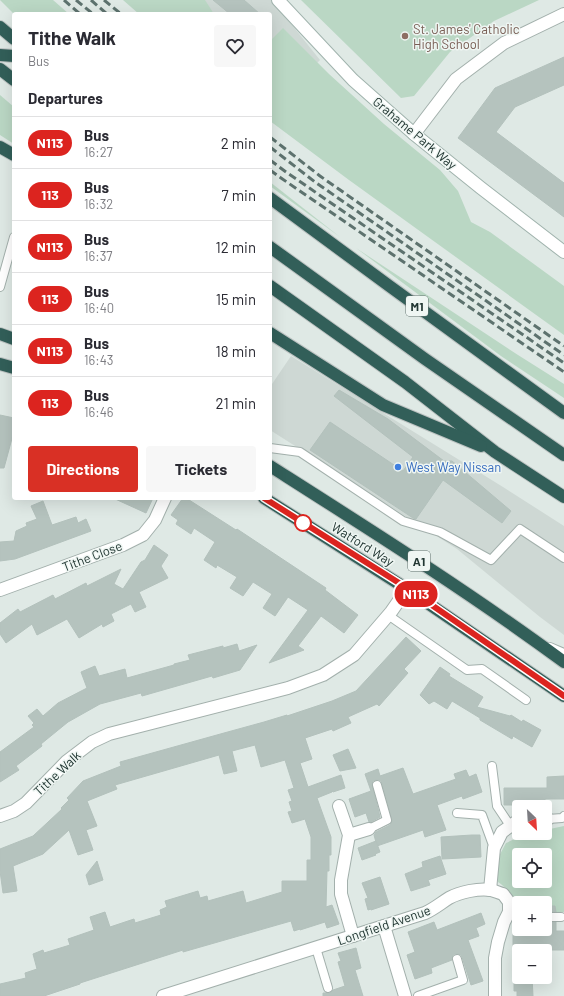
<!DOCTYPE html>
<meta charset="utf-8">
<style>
body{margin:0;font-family:Barlow,sans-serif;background:#f7f7f7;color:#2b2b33;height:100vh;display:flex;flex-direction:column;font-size:15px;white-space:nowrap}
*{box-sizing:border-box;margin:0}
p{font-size:13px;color:#7c7c81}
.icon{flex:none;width:22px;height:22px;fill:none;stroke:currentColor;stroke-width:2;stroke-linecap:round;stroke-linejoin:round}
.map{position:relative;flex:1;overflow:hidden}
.side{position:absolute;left:12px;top:12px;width:260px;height:488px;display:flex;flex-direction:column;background:#fff;border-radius:4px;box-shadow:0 4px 16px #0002}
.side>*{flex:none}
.badge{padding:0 8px;border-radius:13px;font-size:14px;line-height:26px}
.needle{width:26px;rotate:155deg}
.buttons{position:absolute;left:512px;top:800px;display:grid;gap:8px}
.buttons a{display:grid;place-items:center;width:40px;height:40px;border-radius:4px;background:#fff;box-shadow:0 4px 16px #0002;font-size:20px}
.map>.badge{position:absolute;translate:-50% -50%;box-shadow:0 0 0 2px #fff}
h2{padding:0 16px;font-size:15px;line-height:36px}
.round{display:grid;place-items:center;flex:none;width:42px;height:42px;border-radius:4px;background:#f7f7f7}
.summary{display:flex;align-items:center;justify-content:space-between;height:68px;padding:0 16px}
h1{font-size:19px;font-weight:700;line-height:30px}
.cta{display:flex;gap:8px;margin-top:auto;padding:8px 16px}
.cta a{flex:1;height:46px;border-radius:4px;background:#d93025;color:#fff;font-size:16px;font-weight:700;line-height:46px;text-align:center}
.cta a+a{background:#f7f7f7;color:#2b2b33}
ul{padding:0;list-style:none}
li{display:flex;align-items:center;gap:12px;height:52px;padding:0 16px;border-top:1px solid #e1e1e2}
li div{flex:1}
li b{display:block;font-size:15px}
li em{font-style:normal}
li .badge{min-width:44px;font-weight:700;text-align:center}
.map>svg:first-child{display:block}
</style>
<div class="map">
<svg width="564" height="996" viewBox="0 0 564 996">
<rect width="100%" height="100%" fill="#dfe9e5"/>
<g fill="#ced8d4">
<polygon points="167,0 272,0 320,60 281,99 270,89 270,14 183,14"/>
<polygon points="291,356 503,487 564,526 564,635 540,617 457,549 270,430 270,387"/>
</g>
<g fill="#bad7c4" fill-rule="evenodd">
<polygon points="0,0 53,0 69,14 14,14"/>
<polygon points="123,0 205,0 214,14 139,14"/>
<polygon points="301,0 539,0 494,21 450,52 414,96 401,98"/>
<polygon points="283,28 329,74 384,124 440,170 458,191 471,222 490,232 564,286 564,335 349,180 270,121 270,41"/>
<polygon points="0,95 14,107 14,144 0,135"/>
<polygon points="270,182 340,237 270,186"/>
<polygon points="356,248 518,355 564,384 564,398 501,356"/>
<path d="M564,826V912H549L545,911V903H519V909C514,897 508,889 498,882V858L506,843C521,836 528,833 545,833V830ZM519,855H545V881H519Z"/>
</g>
<g fill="#b5c3be" stroke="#b3c1bc">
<polygon points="213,0 244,0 260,14 230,14"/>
<polygon points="564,57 564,85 515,107 496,132 564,183 564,217 458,138 495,88"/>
<polygon points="339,390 388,419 444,461 452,461 511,511 502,523 443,480 416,519 413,518 310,450 330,422 403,471 413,457 334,396"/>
<polygon points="0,415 14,418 14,431 4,468 0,468"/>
<polygon points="113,498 153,498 146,513"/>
<polygon points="183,498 186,498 236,530 237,529 326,588 325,590 358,615 344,633 321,616 298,646 304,650 269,663 308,610 288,597 275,616 263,608 272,594 253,582 243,596 230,588 237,577 217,565 216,568 204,560 215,542 194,528 191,534 176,524 178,520 171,515"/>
<polygon points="43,501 52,525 76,517 78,523 86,519 91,531 15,559 0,561 0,542 14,541 16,531 27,526 26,523 37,519 31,506"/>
<polygon points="154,545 168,555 161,566 168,578 139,592 146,607 135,612 131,604 111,614 114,621 103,627 102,624 79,638 67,619 37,635 32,624 6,643 0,634 0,623 18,609 20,612 53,595 55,599 86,583 87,586 121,569 114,584 123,589 141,562 145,560"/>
<polygon points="406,637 421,651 404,669 408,673 379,706 377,704 348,717 351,723 333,731 332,729 305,738 312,759 300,763 308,787 341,775 345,788 333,792 332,791 332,792 317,798 331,837 331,855 329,855 329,871 327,871 326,907 332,905 339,924 327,928 325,922 300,930 300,929 294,931 291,921 183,952 183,950 80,983 80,984 44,996 0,996 0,984 26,978 25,973 37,969 33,954 43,950 44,953 70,945 68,939 94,930 90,917 105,912 110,927 134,919 135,923 161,915 160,910 167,907 165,901 198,891 200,898 207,896 208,901 243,891 246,903 282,892 282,881 307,881 307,860 311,860 311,837 305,819 292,823 288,812 292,811 289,802 292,801 288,790 294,788 285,760 261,767 255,745 232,751 237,771 224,774 219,755 115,785 117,789 87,801 97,826 86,830 93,850 78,855 69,830 43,854 13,866 17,891 3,893 0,871 0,849 33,836 62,809 61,808 69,800 67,798 83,781 121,766 120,762 224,733 264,722 287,715 287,716 332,701 356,691"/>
<polygon points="237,644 239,651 257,645 240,670 213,678 212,676 142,696 141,693 100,704 68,722 41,744 42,746 16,766 19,770 0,782 0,752 34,727 32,725 34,723 28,716 37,709 43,716 58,703 87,688 81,672 95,666 99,676 125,669 127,678 174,665 174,664 190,660 188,655 223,646 223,648"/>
<polygon points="440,667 450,674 449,676 483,697 477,707 510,716 511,715 522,722 523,720 541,730 532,747 513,736 512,739 480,720 480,718 452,701 447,709 434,701 429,704 420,695"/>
<polygon points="348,749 356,768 340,771 333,755"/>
<polygon points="403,768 413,794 456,779 454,774 466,770 469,777 476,774 482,792 463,799 462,796 437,805 446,830 425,837 423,830 377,846 374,835 376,832 390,825 392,821 381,781 379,780 376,780 373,781 372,784 380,817 371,822 369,822 366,813 355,817 349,799 371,791 365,774 378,769 380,776"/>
<polygon points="564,776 564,799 545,799 545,807 514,807 514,805 504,805 504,788 547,788 547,777"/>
<polygon points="472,835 480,835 481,857 442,859 441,837"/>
<polygon points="376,841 380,852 375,854 376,855 362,860 358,848"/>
<polygon points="440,856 446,874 428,880 430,885 411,891 405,874 423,867 422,862"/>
<polygon points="97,861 103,880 89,885 86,875"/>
<polygon points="380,877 389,904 371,910 371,909 368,910 365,899 368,898 362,883"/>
<polygon points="545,906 555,906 556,912 545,912"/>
<polygon points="481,913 485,924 476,928 479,936 468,940 483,981 471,985 462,957 461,955 458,954 455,954 453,955 452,960 431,968 432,973 415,979 407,955 415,952 408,932 434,922 437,930"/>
<polygon points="545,922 556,922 556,931 564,931 564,950 545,950 545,951 518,951 518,949 513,949 513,930 527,930 527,929 545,929"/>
<polygon points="356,948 361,968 355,970 363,996 323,996 323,993 330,993 333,990 345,986 338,962 341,961 338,953"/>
<polygon points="518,977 532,977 533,996 517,996 517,991 514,991 514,978 518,978"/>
</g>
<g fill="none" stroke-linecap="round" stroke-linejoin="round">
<g stroke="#a3b0ac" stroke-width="10">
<g id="lane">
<polyline points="0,287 14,237"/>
<polyline points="270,448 300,452 403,521 440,532 491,560 520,529 564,558"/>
<polyline points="388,615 467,670 482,669 526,700"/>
<polyline points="550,647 564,653"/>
<polyline points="492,766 497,806 511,827"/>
<polyline points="457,813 482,815 494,848"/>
<polyline points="548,819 562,818 564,816"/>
<polyline points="369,829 387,820 377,785"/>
<polyline points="509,912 519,917"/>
<polyline points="545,917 561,917"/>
<polyline points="316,948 328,988"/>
<polyline points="418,996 463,980 457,959"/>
</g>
</g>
<g stroke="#a3b0ac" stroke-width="14">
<g id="street">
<polyline points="414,134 456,79 504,43 564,14"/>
<polyline points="0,590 123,545 143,535 155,520 165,498"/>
<polyline points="339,806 349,835 341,880 341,894 353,936"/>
<polyline points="0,816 14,811 26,803 67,761 92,742 109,734 288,688 323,675 354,655 391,612 407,589"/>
<polyline points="545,819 548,819"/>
<polyline points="349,835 369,829"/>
<polyline points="490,890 494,848 502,832 516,822 519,822"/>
<polyline points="384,926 405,996"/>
<path d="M163,996L425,913C434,909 441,903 449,898C460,892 479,888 491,890C495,891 499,893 503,894L509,902V912L504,922L498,942L495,958V996"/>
</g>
</g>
<g stroke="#a0b3ad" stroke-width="14">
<polyline id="secondary" points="278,0 353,80 414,134 481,188 564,252"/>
</g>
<g stroke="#bdc3c2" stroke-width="14">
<g id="highway">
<polyline points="0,27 14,39"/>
<polyline points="0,55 14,56"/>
<polyline points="0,69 14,80"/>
<polyline points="0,147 14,155"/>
<polyline points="270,198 388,285 564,413"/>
<polyline points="270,247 425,359 564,455"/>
<polyline points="270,286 405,382 495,452 564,497"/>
<polyline points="270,333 383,405 481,446"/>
<polyline points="0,334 14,339"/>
<polyline points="0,364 14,368"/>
<path d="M270,466C369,529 469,592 564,662"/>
<polyline points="264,498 407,589 564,696"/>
</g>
</g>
<use href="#lane" stroke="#fff" stroke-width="8"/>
<use href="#street" stroke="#fff" stroke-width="12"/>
<use href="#secondary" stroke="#fff" stroke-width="12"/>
<use href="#highway" stroke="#325f59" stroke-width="12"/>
<g stroke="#5d726e" stroke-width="3" stroke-dasharray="8 4" stroke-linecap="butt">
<polyline points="64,0 80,14"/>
<polyline points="76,0 93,14"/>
<polyline points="91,0 107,14"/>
<polyline points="104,0 121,14"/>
<polyline points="270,137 320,176 564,346"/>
<polyline points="270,147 315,182 564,355"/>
<polyline points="270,160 286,172 564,363"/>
<polyline points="270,170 281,178 564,372"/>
</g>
</g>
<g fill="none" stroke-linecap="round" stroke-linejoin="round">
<g stroke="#fff" stroke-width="9">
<polyline id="line" points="264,498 407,588 564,696"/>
</g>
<use href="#line" stroke="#dc241f" stroke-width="6"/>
</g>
<circle fill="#8d6e63" stroke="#eff6f3" stroke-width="1.5" cx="405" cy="36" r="4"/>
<circle fill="#3f7fe0" stroke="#eff6f3" stroke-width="1.5" cx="398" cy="467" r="4"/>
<circle fill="#fff" stroke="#dc241f" stroke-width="2" cx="303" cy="523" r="8"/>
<g text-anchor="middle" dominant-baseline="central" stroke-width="3" stroke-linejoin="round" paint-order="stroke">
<g fill="#eff6f3" stroke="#60706d" stroke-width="1">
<rect x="406" y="296" width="22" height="20" rx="3"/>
<rect x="408" y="551" width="22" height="20" rx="3"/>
</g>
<g font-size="12" font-weight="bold" fill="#223733">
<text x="417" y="306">M1</text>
<text x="419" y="561">A1</text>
</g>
<g font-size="13" fill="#785e54" stroke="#eff6f3" text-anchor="start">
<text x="413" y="29">St. James' Catholic<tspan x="413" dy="15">High School</tspan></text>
</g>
<g font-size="13" fill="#223733" stroke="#eff6f3">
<text transform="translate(415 133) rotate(40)">Grahame Park Way</text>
<text transform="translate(363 544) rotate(32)">Watford Way</text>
<text transform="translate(92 556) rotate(-21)">Tithe Close</text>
<text transform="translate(57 773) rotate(-43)">Tithe Walk</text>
<text transform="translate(384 925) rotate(-19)">Longfield Avenue</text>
</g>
<g font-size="13" fill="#366cbe" stroke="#eff6f3" text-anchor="start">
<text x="406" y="467">West Way Nissan</text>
</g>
</g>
</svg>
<div class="buttons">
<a><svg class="needle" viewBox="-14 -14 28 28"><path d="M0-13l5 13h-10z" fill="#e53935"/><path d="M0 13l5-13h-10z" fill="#7c7c81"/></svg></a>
<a><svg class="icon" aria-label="locate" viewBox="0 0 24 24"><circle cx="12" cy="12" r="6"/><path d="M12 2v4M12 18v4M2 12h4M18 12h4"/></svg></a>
<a>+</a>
<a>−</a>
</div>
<b class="badge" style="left:416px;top:594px;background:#dc241f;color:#fff">N113</b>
<section class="side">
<div class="summary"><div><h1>Tithe Walk</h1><p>Bus</p></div><a class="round"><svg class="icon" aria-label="heart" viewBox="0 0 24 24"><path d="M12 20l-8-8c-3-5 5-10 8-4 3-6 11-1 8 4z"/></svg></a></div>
<h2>Departures</h2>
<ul>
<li><span class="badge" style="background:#dc241f;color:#fff">N113</span><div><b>Bus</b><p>16:27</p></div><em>2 min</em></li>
<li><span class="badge" style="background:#dc241f;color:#fff">113</span><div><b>Bus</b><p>16:32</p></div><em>7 min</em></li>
<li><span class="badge" style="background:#dc241f;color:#fff">N113</span><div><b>Bus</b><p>16:37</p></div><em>12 min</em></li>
<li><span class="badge" style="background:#dc241f;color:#fff">113</span><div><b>Bus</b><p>16:40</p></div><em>15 min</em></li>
<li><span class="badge" style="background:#dc241f;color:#fff">N113</span><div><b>Bus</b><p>16:43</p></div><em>18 min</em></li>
<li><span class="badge" style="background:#dc241f;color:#fff">113</span><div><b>Bus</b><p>16:46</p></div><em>21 min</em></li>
</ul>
<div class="cta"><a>Directions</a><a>Tickets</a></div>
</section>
</div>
